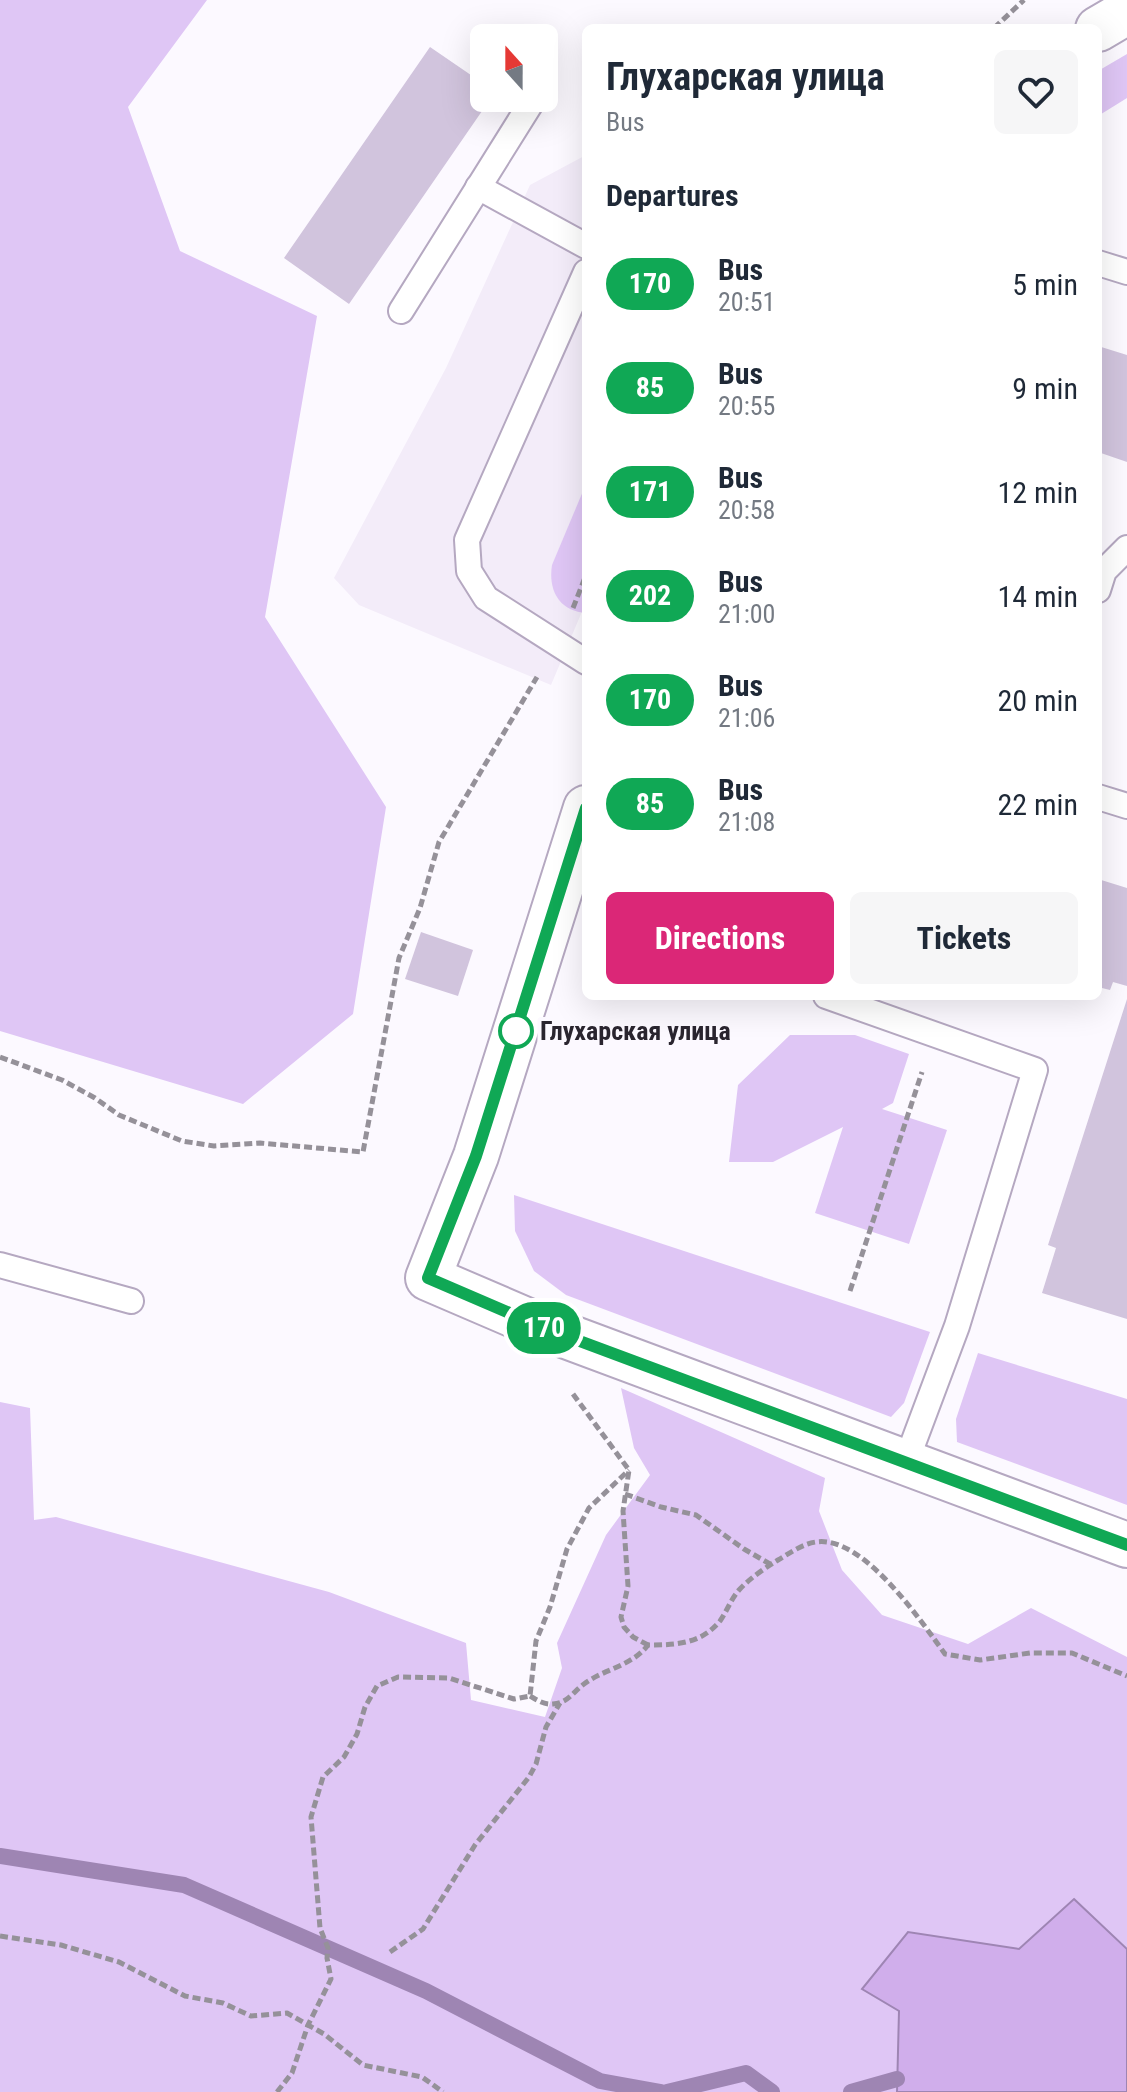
<!DOCTYPE html>
<meta charset="utf-8">
<style>
body{margin:0;font-family:"Roboto Condensed",sans-serif;background:#f6f6f7;color:#1f2937;height:100vh;display:flex;flex-direction:column;font-size:30px;white-space:nowrap}
*{box-sizing:border-box;margin:0}
p{font-size:26px;color:#747a83}
.icon{flex:none;width:44px;height:44px;fill:none;stroke:currentColor;stroke-width:2;stroke-linecap:round;stroke-linejoin:round}
.map{position:relative;flex:1;overflow:hidden}
.side{position:absolute;left:582px;top:24px;width:520px;height:976px;display:flex;flex-direction:column;background:#fff;border-radius:12px;box-shadow:0 8px 32px #0002}
.side>*{flex:none}
.badge{padding:0 16px;border-radius:26px;font-size:28px;line-height:52px}
.needle{width:52px;rotate:339deg}
.controls{position:absolute;left:470px;top:24px;display:grid;gap:16px}
.controls a{display:grid;place-items:center;width:88px;height:88px;border-radius:12px;background:#fff;box-shadow:0 8px 32px #0002;font-size:40px}
.map>.badge{position:absolute;translate:-50% -50%;box-shadow:0 0 0 4px #fff}
h2{padding:0 24px;font-size:30px;line-height:72px}
.round{display:grid;place-items:center;flex:none;width:84px;height:84px;border-radius:12px;background:#f6f6f7}
.head{display:flex;align-items:center;justify-content:space-between;height:136px;padding:0 24px}
h1{font-size:38px;font-weight:700;line-height:60px}
.button{display:flex;gap:16px;margin-top:auto;padding:16px 24px}
.button a{flex:1;height:92px;border-radius:12px;background:#db2777;color:#fff;font-size:32px;font-weight:700;line-height:92px;text-align:center}
.button a+a{background:#f6f6f7;color:#1f2937}
ul{padding:0;list-style:none}
li{display:flex;align-items:center;gap:24px;height:104px;padding:0 24px}
li div{flex:1}
li b{display:block;font-size:30px}
li em{font-style:normal}
li .badge{min-width:88px;font-weight:700;text-align:center}
.map>svg:first-child{display:block}
</style>
<div class="map">
<svg width="1127" height="2092" viewBox="0 0 1127 2092">
<rect width="100%" height="100%" fill="#fcf9ff"/>
<polygon fill="#f3ecf9" points="586,155 586,602 551,685 359,605 334,578 446,368 530,185"/>
<g fill="#dfc6f5">
<polygon points="0,0 207,0 128,107 180,251 317,316 265,617 386,807 353,1014 243,1104 0,1031"/>
<polygon points="1127,54 1127,98 1098,116 1098,71"/>
<path d="M586,484V613C559,611 548,590 552,565Z"/>
<polygon points="790,1035 855,1035 909,1054 893,1103 882,1109 947,1130 909,1244 815,1213 843,1127 773,1162 729,1162 738,1085"/>
<polygon points="514,1195 930,1332 904,1403 891,1417 566,1295 534,1271 515,1231"/>
<polygon points="978,1353 1127,1399 1127,1505 957,1442 956,1419"/>
<polygon points="621,1388 825,1478 819,1511 842,1570 882,1615 968,1644 1031,1608 1127,1657 1127,1949 1074,1899 1020,1949 908,1933 899,2011 897,2092 0,2092 0,1402 30,1408 34,1520 56,1517 329,1592 466,1643 471,1700 545,1717 562,1668 557,1643 606,1535 650,1475 634,1448"/>
</g>
<polygon fill="#d0aeeb" stroke="#9e85b3" stroke-width="2" points="1074,1899 1127,1949 1127,2092 897,2092 899,2011 862,1989 908,1932 1019,1949"/>
<g fill="none" stroke-linecap="round" stroke-linejoin="round">
<g stroke="#9e85b3" stroke-width="16">
<polyline points="0,1856 184,1885 426,1991 600,2081 661,2092"/>
<polyline points="667,2092 746,2073 772,2092"/>
<polyline points="851,2092 897,2079"/>
</g>
</g>
<g fill="#d1c4dd">
<polygon points="430,47 484,84 484,98 491,98 349,304 284,258"/>
<polygon points="1098,346 1127,355 1127,462 1098,452"/>
<polygon points="1098,879 1127,888 1127,986 1113,982 1110,990 1098,987"/>
<polygon points="421,932 473,950 458,996 405,979"/>
<polygon points="1127,999 1127,1319 1042,1293 1056,1248 1048,1245"/>
</g>
<g fill="none" stroke-linecap="round" stroke-linejoin="round">
<g stroke="#b5a8c1" stroke-width="28">
<g id="service">
<polyline points="478,187 586,246"/>
<polyline points="1098,263 1127,272"/>
<polyline points="586,272 467,540 469,571 486,598 586,662"/>
<polyline points="401,311 533,100"/>
<polyline points="1098,590 1104,571 1127,548"/>
<polyline points="1098,797 1127,806"/>
<polyline points="826,996 1035,1070 957,1326 906,1462"/>
<polyline points="0,1265 131,1301"/>
</g>
</g>
<g stroke="#b5a8c1" stroke-width="48">
<g id="minor">
<polyline points="1098,29 1127,12"/>
<polyline points="586,808 476,1156 428,1278 542,1327 1127,1545"/>
</g>
</g>
<g stroke="#959199" stroke-width="5" stroke-dasharray="8 4" stroke-linecap="butt">
<polyline points="994,28 1024,0"/>
<polyline points="573,608 586,575"/>
<polyline points="0,1057 62,1080 95,1098 119,1115 182,1141 214,1146 260,1143 363,1152 399,958 420,908 439,842 537,677"/>
<polyline points="850,1291 922,1072"/>
<polyline points="573,1394 629,1470 623,1511 628,1586 621,1617 624,1627 633,1637 648,1645"/>
<polyline points="625,1494 661,1507 696,1515 744,1549 770,1564"/>
<path d="M530,1696C537,1700 544,1705 553,1704C568,1703 573,1692 584,1684C604,1669 632,1666 648,1645C676,1645 701,1644 720,1621C727,1611 731,1599 739,1590C750,1578 765,1568 778,1560C790,1553 802,1544 816,1542C863,1535 921,1621 945,1654L980,1660L1030,1653H1072L1127,1676"/>
<polyline points="0,1936 61,1945 119,1962 185,1996 223,2003 251,2016 287,2013 324,2034 363,2065 422,2077 443,2092"/>
<polyline points="390,1952 423,1929 475,1845 529,1777 536,1764 546,1727 560,1703"/>
<polyline points="277,2092 292,2073 308,2025 331,1979 327,1958 328,1948 320,1928 311,1817 323,1777 344,1757 357,1734 365,1707 377,1686 398,1677 449,1678 514,1699 530,1696 536,1641 550,1607 567,1549 589,1508 629,1470"/>
</g>
<use href="#service" stroke="#fff" stroke-width="24"/>
<use href="#minor" stroke="#fff" stroke-width="44"/>
</g>
<g fill="none" stroke-linecap="round" stroke-linejoin="round">
<g stroke="#fff" stroke-width="18">
<polyline id="line" points="586,808 476,1156 428,1278 542,1327 1127,1545"/>
</g>
<use href="#line" stroke="#10a855" stroke-width="12"/>
</g>
<circle fill="#fff" stroke="#10a855" stroke-width="4" cx="516" cy="1031" r="16"/>
<g text-anchor="middle" dominant-baseline="central" stroke-width="8" stroke-linejoin="round" paint-order="stroke">
<g font-size="26" font-weight="bold" fill="#2a252f" stroke="#fcf9ff" text-anchor="start">
<text x="540" y="1031">Глухарская улица</text>
</g>
</g>
</svg>
<div class="controls">
<a><svg class="needle" viewBox="-14 -14 28 28"><path d="M0-13l5 13h-10z" fill="#e53935"/><path d="M0 13l5-13h-10z" fill="#747a83"/></svg></a>
</div>
<b class="badge" style="left:544px;top:1328px;background:#10a855;color:#fff">170</b>
<section class="side">
<div class="head"><div><h1>Глухарская улица</h1><p>Bus</p></div><a class="round"><svg class="icon" aria-label="heart" viewBox="0 0 24 24"><path d="M12 20l-8-8c-3-5 5-10 8-4 3-6 11-1 8 4z"/></svg></a></div>
<h2>Departures</h2>
<ul>
<li><span class="badge" style="background:#10a855;color:#fff">170</span><div><b>Bus</b><p>20:51</p></div><em>5 min</em></li>
<li><span class="badge" style="background:#10a855;color:#fff">85</span><div><b>Bus</b><p>20:55</p></div><em>9 min</em></li>
<li><span class="badge" style="background:#10a855;color:#fff">171</span><div><b>Bus</b><p>20:58</p></div><em>12 min</em></li>
<li><span class="badge" style="background:#10a855;color:#fff">202</span><div><b>Bus</b><p>21:00</p></div><em>14 min</em></li>
<li><span class="badge" style="background:#10a855;color:#fff">170</span><div><b>Bus</b><p>21:06</p></div><em>20 min</em></li>
<li><span class="badge" style="background:#10a855;color:#fff">85</span><div><b>Bus</b><p>21:08</p></div><em>22 min</em></li>
</ul>
<div class="button"><a>Directions</a><a>Tickets</a></div>
</section>
</div>
